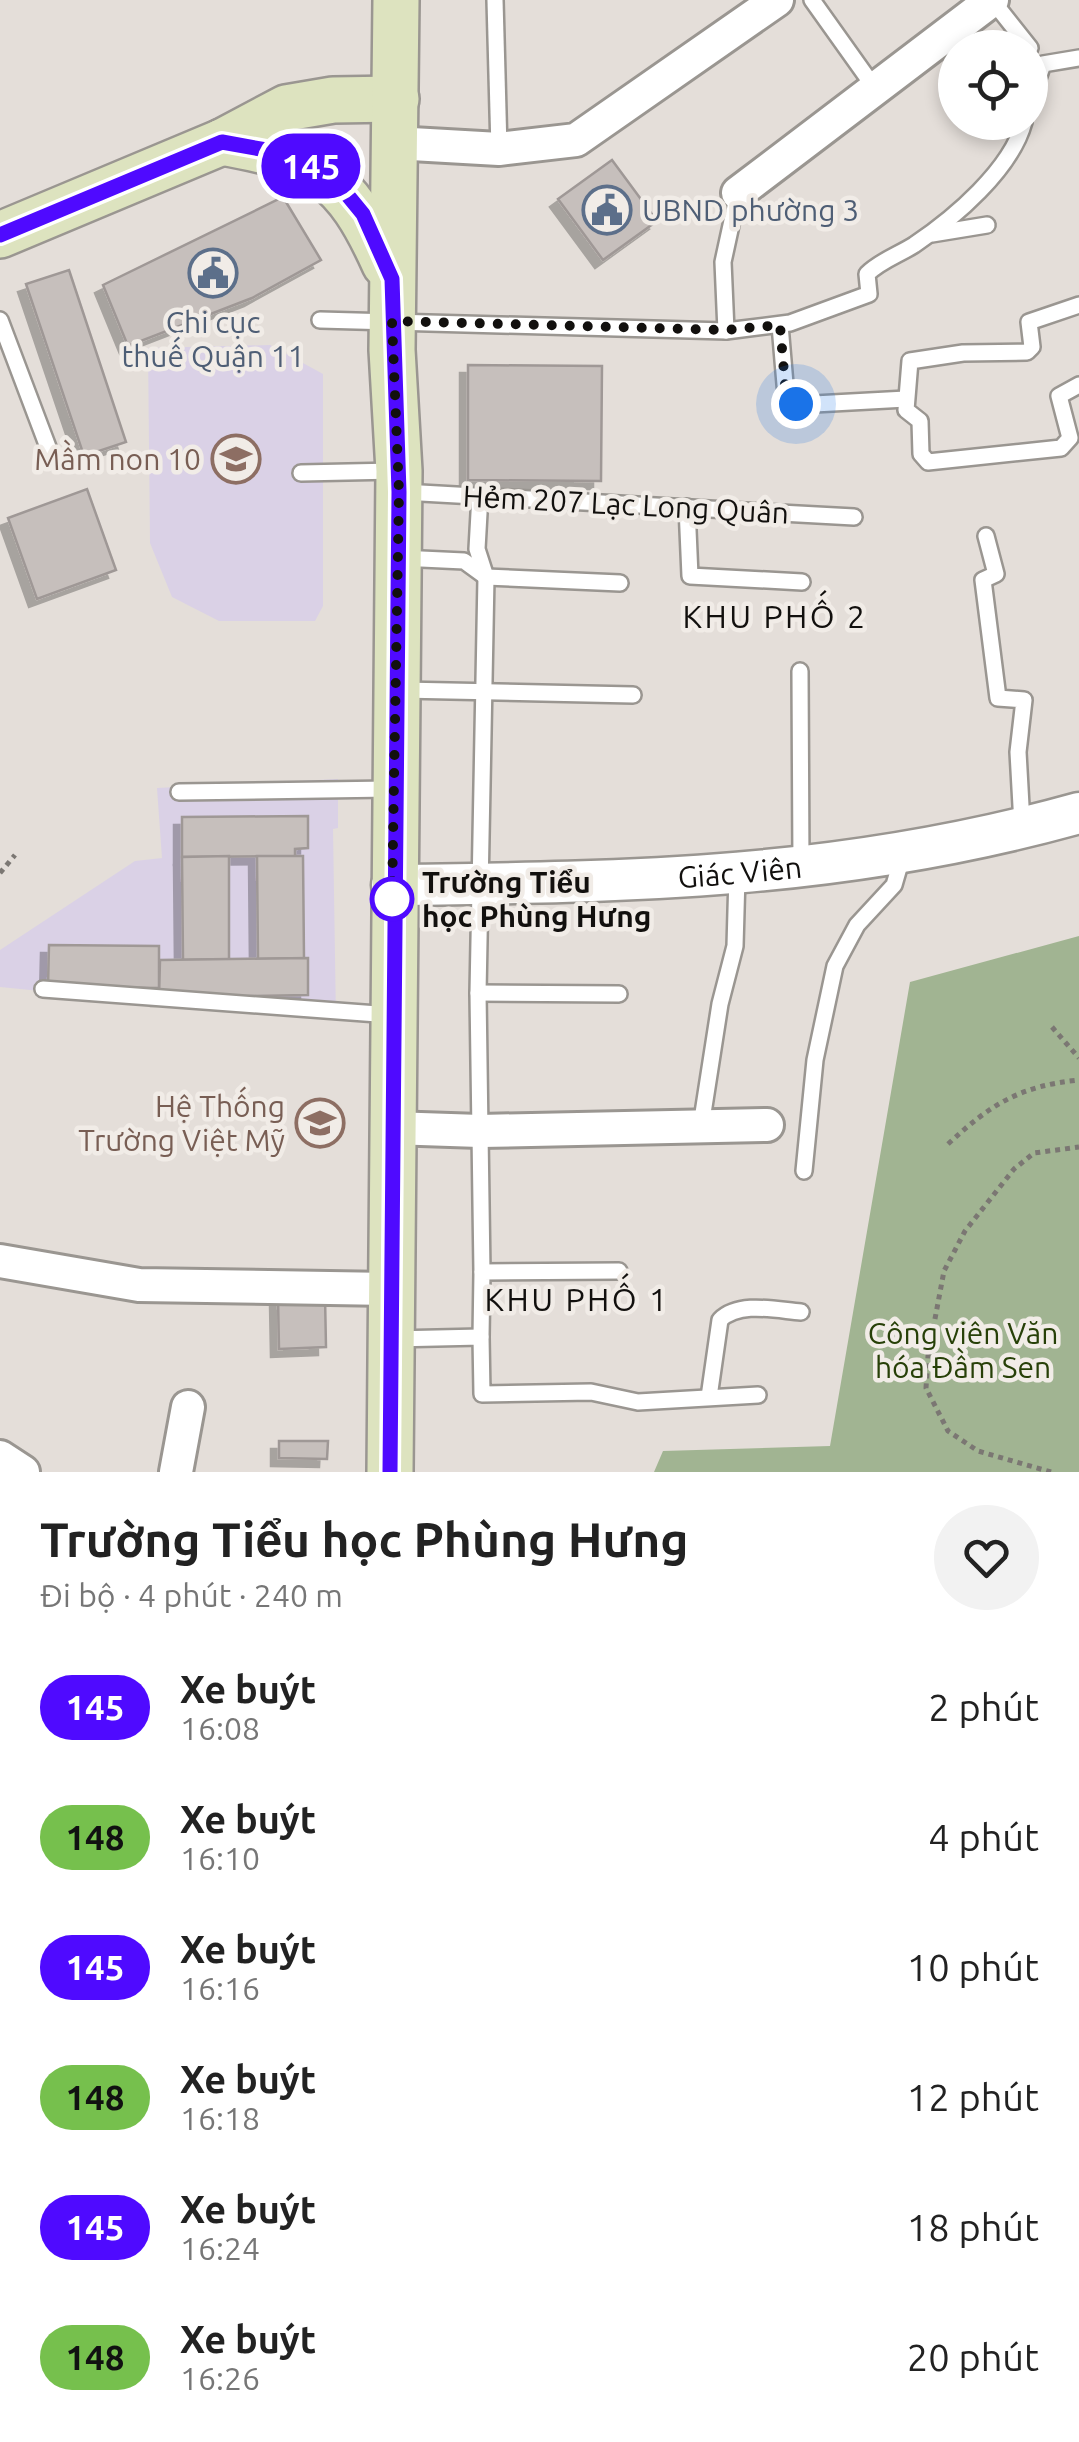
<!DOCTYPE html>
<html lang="vi">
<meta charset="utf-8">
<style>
body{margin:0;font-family:Ubuntu,sans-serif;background:#f2f2f2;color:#222;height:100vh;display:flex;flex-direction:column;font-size:38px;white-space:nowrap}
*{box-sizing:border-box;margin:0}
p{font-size:32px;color:#767676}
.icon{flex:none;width:55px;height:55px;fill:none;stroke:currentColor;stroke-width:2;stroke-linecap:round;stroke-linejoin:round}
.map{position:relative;height:1472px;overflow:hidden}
.drawer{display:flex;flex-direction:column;background:#fff;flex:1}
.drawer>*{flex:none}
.badge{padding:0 20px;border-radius:32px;font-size:35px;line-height:65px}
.controls{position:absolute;left:938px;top:30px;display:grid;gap:20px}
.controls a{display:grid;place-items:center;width:110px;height:110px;border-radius:50%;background:#fff;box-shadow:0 5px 15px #0003;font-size:50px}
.you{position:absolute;width:50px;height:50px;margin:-25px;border:8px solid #fff;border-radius:50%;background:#1a73e8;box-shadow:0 0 0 15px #1a73e833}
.map>.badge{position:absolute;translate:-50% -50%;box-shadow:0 0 0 5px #fff}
.round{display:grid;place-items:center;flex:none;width:105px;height:105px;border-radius:52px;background:#f2f2f2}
.summary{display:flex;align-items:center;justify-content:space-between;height:170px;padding:0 40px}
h1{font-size:48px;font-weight:700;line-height:75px}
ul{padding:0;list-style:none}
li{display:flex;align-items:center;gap:30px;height:130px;padding:0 40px}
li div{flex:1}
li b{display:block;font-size:38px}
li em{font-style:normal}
li .badge{min-width:110px;font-weight:700;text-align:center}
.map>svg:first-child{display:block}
</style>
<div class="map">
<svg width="1079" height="1472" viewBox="0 0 1079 1472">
<defs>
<filter id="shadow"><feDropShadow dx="-8" dy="8" stdDeviation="0" flood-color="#0004"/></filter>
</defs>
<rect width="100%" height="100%" fill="#e4ded9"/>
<g fill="#dad1e6">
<polygon points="270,345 323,374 323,606 315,621 219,621 172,597 150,543 148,348"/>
<polygon points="338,779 338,828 333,829 336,1020 0,987 0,950 135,861 162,858 157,788"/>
</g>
<polygon fill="#a1b492" points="1079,936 1079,1472 654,1472 663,1451 830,1446 910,982"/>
<g fill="#c6bfbc" stroke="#9f9896" stroke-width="2.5" filter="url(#shadow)">
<polygon points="612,160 657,221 603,260 558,199"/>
<polygon points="283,197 321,260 252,298 128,346 103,285"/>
<polygon points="69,270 126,442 84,456 26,284"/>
<polygon points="468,365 602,366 601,481 468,480"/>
<polygon points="87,489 116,570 37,599 8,518"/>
<polygon points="308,816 308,848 295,849 295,856 182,857 182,817"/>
<polygon points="229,856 229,959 183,960 182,857"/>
<polygon points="257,856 303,856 304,958 258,959"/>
<polygon points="49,945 159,946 159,988 48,987"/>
<polygon points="308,958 308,995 159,998 160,960"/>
<polygon points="325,1296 326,1347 279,1349 278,1297"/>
<polygon points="279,1441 328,1441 327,1459 279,1458"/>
</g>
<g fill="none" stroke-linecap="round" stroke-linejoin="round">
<g stroke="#9a9691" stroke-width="20">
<g id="service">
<polyline points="495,0 499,149"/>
<polyline points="812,0 874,87"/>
<polyline points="992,0 1030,48"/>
<polyline points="1030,102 1043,64 1079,58"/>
<polyline points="932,234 987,225"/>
<polyline points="1079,305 1029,322 1032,347 1027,352 963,353 910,361 906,410 920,421 921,454 928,462 1061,448 1070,438 1059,396 1079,385"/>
<polyline points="0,320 51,455"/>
<path d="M320,320L726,331L790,323L869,294L867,274C880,261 898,255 914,245C954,218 1011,170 1024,122"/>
<polyline points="780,325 786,396 796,405 906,399"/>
<polyline points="726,331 723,262 738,193"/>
<polyline points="301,473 395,471"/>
<polyline points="403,492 854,517"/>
<polyline points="480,495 477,549 486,577 478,993 482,1272"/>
<polyline points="687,507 690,576 802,582"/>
<polyline points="986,536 996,574 983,580 998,698 1024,700 1018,752 1022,824"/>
<polyline points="400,558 464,561 486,577 620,583"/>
<polyline points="800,671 801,865"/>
<polyline points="402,690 633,695"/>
<polyline points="179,792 390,789"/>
<polyline points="43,989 391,1015"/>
<polyline points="478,993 619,994"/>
<polyline points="701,1126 720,1004 735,946 737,876"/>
<polyline points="804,1171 815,1060 835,966 857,925 894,885 903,854"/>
<polyline points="481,1337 482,1272 619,1271"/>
<polyline points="393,1339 481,1337 482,1394 591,1392 638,1402 758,1395"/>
<path d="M709,1397L720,1320C739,1301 776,1310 801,1312"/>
</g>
</g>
<g stroke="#9a9691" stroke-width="38">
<g id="minor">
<polyline points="394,143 499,149 576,140 777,0"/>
<polyline points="738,193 992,0"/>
<polyline points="391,1128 480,1131 767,1125"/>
<polyline points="0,1261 139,1285 390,1289"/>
<polyline points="0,1457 23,1472"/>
<polyline points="176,1472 188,1407"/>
</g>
</g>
<g stroke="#9a9691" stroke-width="45">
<g id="tertiary">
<path id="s1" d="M392,885C634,882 843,879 1079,813"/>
</g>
</g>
<g stroke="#9a9691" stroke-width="50">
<g id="secondary">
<path d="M222,142C317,159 345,175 385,264"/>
<polyline points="0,235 222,142 286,108 333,100 396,99"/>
<polyline points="390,1472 399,471 392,350 396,0"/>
</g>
</g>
<g stroke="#7b7773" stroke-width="5" stroke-dasharray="5 5" stroke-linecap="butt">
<polyline points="0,873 15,855"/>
<polyline points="1052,1027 1079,1058"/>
<path d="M948,1144C991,1104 1020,1086 1079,1080"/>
<polyline points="1051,1472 978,1451 948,1431 926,1388 928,1356 944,1271 965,1231 1014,1169 1034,1153 1079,1147"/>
</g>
<use href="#service" stroke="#fff" stroke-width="15"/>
<use href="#minor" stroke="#fff" stroke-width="32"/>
<use href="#tertiary" stroke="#fff" stroke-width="40"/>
<use href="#secondary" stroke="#dde3bf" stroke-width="45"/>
</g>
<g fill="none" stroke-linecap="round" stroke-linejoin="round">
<g stroke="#fff" stroke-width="22">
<polyline id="line" points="0,235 222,142 272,151 311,166 340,186 363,214 392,279 399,492 390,1472"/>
</g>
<use href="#line" stroke="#4f0aff" stroke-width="15"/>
<polyline stroke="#12100e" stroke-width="10" stroke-dasharray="0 18" points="392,899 399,492 392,321 726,330 780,325 786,396 796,404"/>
</g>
<defs>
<g id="civic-ring" transform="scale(2.5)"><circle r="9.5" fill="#f1ece7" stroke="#5c6f8a" stroke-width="1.5"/><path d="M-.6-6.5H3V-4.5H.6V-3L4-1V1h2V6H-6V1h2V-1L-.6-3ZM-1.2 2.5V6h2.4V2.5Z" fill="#5c6f8a"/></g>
<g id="school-ring" transform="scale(2.5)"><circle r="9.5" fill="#f1ece7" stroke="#8d6e63" stroke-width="1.5"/><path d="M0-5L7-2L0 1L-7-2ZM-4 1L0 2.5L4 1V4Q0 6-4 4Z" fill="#8d6e63"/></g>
</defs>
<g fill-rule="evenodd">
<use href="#civic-ring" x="607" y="210"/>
<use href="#civic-ring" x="213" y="273"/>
<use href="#school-ring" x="236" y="459"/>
<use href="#school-ring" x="320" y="1123"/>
</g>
<circle fill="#fff" stroke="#4f0aff" stroke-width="5" cx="392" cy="899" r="20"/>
<g text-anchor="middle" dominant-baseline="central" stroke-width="9" stroke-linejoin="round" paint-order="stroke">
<g font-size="30" fill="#4e5e75" stroke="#f1ece7" text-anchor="start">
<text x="642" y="210">UBND phường 3</text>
<text x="213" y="322" text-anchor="middle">Chi cục<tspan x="213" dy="34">thuế Quận 11</tspan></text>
</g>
<g font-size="30" fill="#785e54" stroke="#f1ece7" text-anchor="end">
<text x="201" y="459">Mầm non 10</text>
<text x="285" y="1106">Hệ Thống<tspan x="285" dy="34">Trường Việt Mỹ</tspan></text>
</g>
<g font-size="30" fill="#12100e" stroke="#f1ece7">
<text transform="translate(626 504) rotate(3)">Hẻm 207 Lạc Long Quân</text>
<text stroke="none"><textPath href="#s1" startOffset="348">Giác Viên</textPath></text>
</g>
<g font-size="30" font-weight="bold" fill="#12100e" stroke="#f1ece7" text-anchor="start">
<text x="422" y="882">Trường Tiểu<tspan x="422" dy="34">học Phùng Hưng</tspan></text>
</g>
<g font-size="30" fill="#274008" stroke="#f1ece7">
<text x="963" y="1333">Công viên Văn<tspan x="963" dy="34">hóa Đầm Sen</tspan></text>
</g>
<g font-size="32" letter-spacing="2.5" fill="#12100e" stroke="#f1ece7">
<text x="775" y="616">KHU PHỐ 2</text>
<text x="577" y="1299">KHU PHỐ 1</text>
</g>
</g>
</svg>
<div class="controls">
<a><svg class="icon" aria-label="locate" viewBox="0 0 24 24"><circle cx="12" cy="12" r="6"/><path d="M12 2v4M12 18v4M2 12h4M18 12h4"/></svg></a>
</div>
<div class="you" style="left:796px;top:404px"></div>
<b class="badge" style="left:311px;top:166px;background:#4f0aff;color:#fff">145</b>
</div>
<section class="drawer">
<div class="summary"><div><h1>Trường Tiểu học Phùng Hưng</h1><p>Đi bộ · 4 phút · 240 m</p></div><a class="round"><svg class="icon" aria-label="heart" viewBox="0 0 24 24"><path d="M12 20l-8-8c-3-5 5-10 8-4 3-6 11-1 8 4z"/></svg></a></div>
<ul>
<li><span class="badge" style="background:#4f0aff;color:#fff">145</span><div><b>Xe buýt</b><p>16:08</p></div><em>2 phút</em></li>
<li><span class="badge" style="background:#76c04d;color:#111">148</span><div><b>Xe buýt</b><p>16:10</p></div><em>4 phút</em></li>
<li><span class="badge" style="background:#4f0aff;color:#fff">145</span><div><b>Xe buýt</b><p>16:16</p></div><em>10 phút</em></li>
<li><span class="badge" style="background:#76c04d;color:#111">148</span><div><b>Xe buýt</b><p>16:18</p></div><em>12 phút</em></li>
<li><span class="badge" style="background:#4f0aff;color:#fff">145</span><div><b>Xe buýt</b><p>16:24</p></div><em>18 phút</em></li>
<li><span class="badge" style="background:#76c04d;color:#111">148</span><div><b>Xe buýt</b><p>16:26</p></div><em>20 phút</em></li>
</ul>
</section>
